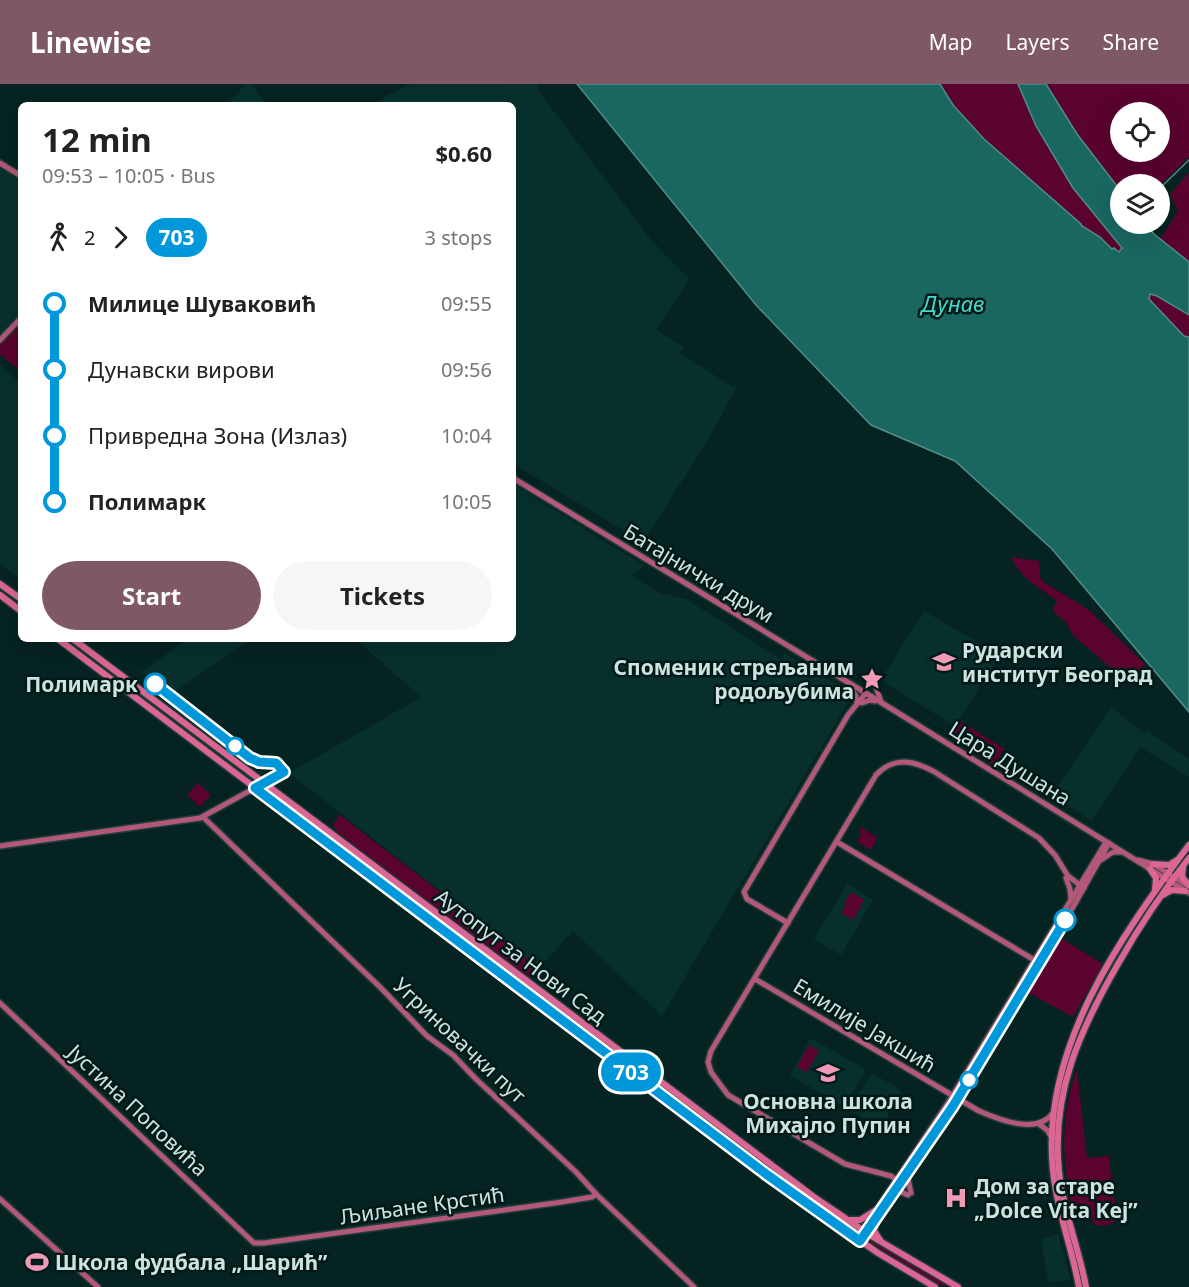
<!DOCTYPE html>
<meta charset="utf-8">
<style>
body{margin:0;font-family:"Noto Sans",sans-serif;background:#f6f6f6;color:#222;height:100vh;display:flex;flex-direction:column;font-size:22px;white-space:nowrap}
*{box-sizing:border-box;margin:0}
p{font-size:20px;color:#767676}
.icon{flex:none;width:33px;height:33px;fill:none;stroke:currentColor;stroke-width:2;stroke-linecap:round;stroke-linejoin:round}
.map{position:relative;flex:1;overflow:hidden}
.panel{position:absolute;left:18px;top:18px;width:498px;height:540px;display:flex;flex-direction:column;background:#fff;border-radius:9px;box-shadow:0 6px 24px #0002}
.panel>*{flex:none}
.badge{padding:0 12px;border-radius:20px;font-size:21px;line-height:39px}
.controls{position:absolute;left:1110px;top:18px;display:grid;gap:12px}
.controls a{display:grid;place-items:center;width:60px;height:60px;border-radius:50%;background:#fff;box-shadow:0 6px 24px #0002;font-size:30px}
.map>.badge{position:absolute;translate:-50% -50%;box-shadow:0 0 0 3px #fff}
.legs{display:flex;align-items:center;gap:9px;height:66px;padding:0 24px;font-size:20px}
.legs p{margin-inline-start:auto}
.overview{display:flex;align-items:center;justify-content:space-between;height:102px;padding:0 24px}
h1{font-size:33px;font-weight:700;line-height:45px}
.action{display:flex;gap:12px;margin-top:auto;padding:12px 24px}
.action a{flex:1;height:69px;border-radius:36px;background:#7f5865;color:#fff;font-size:24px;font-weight:700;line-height:69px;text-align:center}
.action a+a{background:#f6f6f6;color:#222}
ul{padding:0 24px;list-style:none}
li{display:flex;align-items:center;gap:21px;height:66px;font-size:22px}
li i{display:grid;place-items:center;width:9px;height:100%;margin:0 8px;background:currentColor}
li i::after{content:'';width:15px;height:15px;margin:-8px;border:4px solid;border-radius:50%;background:#fff}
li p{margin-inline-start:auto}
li:first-child i{background:linear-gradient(#0000 50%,currentColor 0)}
li:last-child i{background:linear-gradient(currentColor 50%,#0000 0)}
header{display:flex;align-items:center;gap:36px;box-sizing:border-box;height:84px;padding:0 30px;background:#7f5865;color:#fff}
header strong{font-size:28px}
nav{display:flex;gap:33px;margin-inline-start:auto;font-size:21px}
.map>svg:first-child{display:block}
</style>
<header>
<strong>Linewise</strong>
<nav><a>Map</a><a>Layers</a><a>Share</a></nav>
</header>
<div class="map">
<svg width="1189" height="1203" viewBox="0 0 1189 1203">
<rect width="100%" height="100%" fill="#052321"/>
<g fill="#07302d">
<polygon points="246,0 252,0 266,21 226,21"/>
<polygon points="411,0 540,0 537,5 652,157 689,195 657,246 684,263 680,269 736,305 705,361 643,458 513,380 513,21 377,21 386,12"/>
<polygon points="0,84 21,97 21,231 0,252"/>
<polygon points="0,280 21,299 21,496 0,480"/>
<polygon points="513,400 623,469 645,481 632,492 660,509 686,515 782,576 784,569 847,607 847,620 662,932 573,847 539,884 289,689 421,613 355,555 513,555"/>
<polygon points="924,527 1000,571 955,642 890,602 886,600 885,595 885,589"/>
<polygon points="179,555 255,555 234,566 172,610 141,588 183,559"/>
<polygon points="1111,623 1144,649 1147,647 1189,675 1189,693 1140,663 1092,737 1052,711"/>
<polygon points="847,800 873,816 841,871 814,855"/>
<polygon points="811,954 866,986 844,1023 790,991"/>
<polygon points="872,989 902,1007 883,1040 879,1043 849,1026"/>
<polygon points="1058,1150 1071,1196 1048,1198 1041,1155"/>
</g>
<g fill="#59032e" fill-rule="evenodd">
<polygon points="940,0 1018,0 1036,42 1073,104 1122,164 1119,168 1112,165 1100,153 1081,142 1081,140 984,55 953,21"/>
<path d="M1046,0H1189V73L1160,101L1120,100V106L1077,50ZM1120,28H1160V68H1120Z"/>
<polygon points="1189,88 1189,178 1160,155 1178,127 1170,110"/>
<polygon points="1150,210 1157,212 1189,231 1189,253 1184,253 1148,215"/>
<polygon points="21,239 21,284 19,286 0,270 0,261"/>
<path d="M1011,473L1039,477L1040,493L1045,499L1089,526L1145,580L1131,602L1072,550L1066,538L1054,528L1053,524L1057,517C1038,503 1021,495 1011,473Z"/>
<polygon points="959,636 1004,665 994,682 949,652"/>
<polygon points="198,699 211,711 200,723 187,711"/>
<polygon points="340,731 539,884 530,894 337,748 333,740"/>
<polygon points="861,743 877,754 871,766 857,758 861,751 859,745"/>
<polygon points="851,808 864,816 853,836 841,829 846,821 844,819"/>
<polygon points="1059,853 1103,880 1073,933 1025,907"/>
<polygon points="809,961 819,967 807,988 797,983"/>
<path d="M1077,986L1087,1074L1109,1072L1112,1104L1103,1105C1117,1109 1115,1121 1117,1134C1113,1142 1100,1144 1093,1139L1090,1121L1072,1124C1062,1080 1060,1029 1077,986Z"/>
<path d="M866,1154H868L954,1203C927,1203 889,1172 866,1157Z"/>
</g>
<polygon fill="#1a6762" stroke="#508c88" stroke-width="1.5" points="577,0 940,0 953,21 984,55 1081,140 1082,142 1100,153 1112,165 1114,164 1119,168 1122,164 1073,104 1036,42 1018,0 1046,0 1077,50 1120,106 1120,140 1146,140 1154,150 1189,178 1189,231 1157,212 1150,210 1149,215 1184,252 1189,253 1189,628 1052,465 955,377 871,341 756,221"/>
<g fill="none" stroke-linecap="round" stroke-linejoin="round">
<polyline stroke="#508c88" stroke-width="1.5" points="1160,104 1189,76"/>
<g stroke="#213e3c" stroke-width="8">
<g id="secondary">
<polyline points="0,79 21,92"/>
<polyline points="0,256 21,234"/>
<polyline points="513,394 882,619 1189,809"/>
<polyline points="849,601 856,612 857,619"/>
<polyline points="876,603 881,618"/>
<polyline points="862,619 870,616 875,617"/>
<polyline points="203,733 381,904 427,952 453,971 476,995 576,1088 596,1110 694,1203"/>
<polyline points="837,758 1036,877"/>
<polyline points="0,762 200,734 264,699"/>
<polyline points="1101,776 1113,768 1122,768"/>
<polyline points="1138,776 1153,780 1188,802"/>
<polyline points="1066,794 1070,805 1071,815"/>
<polyline points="788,839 747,815 744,808 848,631 866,609"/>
<path d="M755,895L979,1027C1000,1036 1037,1051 1053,1029"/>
<polyline points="0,919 254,1159 264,1159 562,1118 592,1113 596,1110"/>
<polyline points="1039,1040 1047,1046 1052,1054"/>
<polyline points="907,1090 911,1109"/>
<path d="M901,1099L891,1092L845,1080L728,1011L711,988L708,978L711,967L876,691C893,673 912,676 933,687L1039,754L1055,771L1068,792L1084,804"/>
<polyline points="894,1109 901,1108 908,1111"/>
<polyline points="0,1115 98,1203"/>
<polyline points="857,1155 948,1019 1106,758"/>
<polyline points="860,1157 953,1022 1073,823 1109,759"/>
</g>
</g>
<g stroke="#213e3c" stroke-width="9">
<g id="primary">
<polyline points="0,500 21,515"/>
<polyline points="0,511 21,527"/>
<polyline points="58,555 781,1101 878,1169 935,1203"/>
<polyline points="73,555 814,1113 873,1153 958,1203"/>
<polyline points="1153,780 1169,781 1177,776"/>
<polyline points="1183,784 1182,793 1189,801"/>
<polyline points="1150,785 1156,794 1155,806"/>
<polyline points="1163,811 1172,806 1185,807"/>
<polyline points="877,1133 874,1147 880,1156"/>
<polyline points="847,1136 860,1136 876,1126"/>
<path d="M1079,1203C1072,1164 1057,1127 1053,1087C1040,966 1120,853 1189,761"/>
<path d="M1086,1203C1079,1164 1063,1127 1059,1087C1051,1009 1080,946 1118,880C1139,843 1163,807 1189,774"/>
</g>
</g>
<use href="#secondary" stroke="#b35879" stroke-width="5"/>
<use href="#primary" stroke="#dc6693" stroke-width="6"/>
</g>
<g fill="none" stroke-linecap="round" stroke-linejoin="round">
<g stroke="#fff" stroke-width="14">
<polyline id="line-1" points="155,600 250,674 259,678 276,679 284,688 255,704 766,1090 860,1157 953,1022 1065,836"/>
</g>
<use href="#line-1" stroke="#0098da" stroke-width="9"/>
</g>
<defs>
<g id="university-bare" transform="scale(1.8)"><path d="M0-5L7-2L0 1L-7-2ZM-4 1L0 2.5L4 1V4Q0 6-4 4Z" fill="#f09ab7" stroke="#001a18" stroke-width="2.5" paint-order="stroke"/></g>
<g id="sight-bare" transform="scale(1.8)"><path d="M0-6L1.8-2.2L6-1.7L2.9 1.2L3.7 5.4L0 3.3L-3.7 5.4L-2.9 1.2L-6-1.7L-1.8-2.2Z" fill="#f09ab7" stroke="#001a18" stroke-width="2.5" paint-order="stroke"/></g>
<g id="school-bare" transform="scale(1.8)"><path d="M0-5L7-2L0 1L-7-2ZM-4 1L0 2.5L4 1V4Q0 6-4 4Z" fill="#f09ab7" stroke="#001a18" stroke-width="2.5" paint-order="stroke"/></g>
<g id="hospital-bare" transform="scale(1.8)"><path d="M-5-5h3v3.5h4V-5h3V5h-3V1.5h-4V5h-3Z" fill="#f09ab7" stroke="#001a18" stroke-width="2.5" paint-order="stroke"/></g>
<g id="stadium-bare" transform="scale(1.8)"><path d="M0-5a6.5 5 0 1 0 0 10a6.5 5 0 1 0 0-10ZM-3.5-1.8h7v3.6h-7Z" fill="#f09ab7" stroke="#001a18" stroke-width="2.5" paint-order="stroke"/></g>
</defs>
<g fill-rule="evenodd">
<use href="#university-bare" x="944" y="578"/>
<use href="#sight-bare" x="872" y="595"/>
<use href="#school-bare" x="828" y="989"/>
<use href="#hospital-bare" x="956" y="1114"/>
<use href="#stadium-bare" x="37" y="1178"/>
</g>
<g fill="#fff" stroke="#0098da" stroke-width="3">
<circle cx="155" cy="600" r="10"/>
<circle cx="235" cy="662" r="8"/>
<circle cx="1065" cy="836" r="10"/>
<circle cx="969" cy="996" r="8"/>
</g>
<g text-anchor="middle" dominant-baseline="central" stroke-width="5" stroke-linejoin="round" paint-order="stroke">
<g font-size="21" fill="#cee3e1" stroke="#001a18">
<text transform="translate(699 489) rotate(31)">Батајнички друм</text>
<text transform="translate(1010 679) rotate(32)">Цара Душана</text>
<text transform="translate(521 872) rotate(37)">Аутопут за Нови Сад</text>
<text transform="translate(865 941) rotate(31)">Емилије Јакшић</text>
<text transform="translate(460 956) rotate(43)">Угриновачки пут</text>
<text transform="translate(138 1026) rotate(43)">Јустина Поповића</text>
<text transform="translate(422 1121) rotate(-8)">Љиљане Крстић</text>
</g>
<g font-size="21" font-weight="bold" fill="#cee3e1" stroke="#001a18" text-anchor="start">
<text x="962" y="566">Рударски<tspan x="962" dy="24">институт Београд</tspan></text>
<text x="854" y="583" text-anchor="end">Споменик стрељаним<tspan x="854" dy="24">родољубима</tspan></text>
<text x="828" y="1017" text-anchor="middle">Основна школа<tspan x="828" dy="24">Михајло Пупин</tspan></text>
<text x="974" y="1102">Дом за старе<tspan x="974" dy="24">„Dolce Vita Kej”</tspan></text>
<text x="55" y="1178">Школа фудбала „Шарић”</text>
</g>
<g font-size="21" font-weight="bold" fill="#cee3e1" stroke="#001a18" text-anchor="end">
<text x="138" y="600">Полимарк</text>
</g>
<g font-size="22" font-style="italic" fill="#48d7cc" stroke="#001a18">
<text x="953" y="219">Дунав</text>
</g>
</g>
</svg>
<div class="controls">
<a><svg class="icon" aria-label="locate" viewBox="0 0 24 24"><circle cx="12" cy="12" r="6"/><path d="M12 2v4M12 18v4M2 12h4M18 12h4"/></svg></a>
<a><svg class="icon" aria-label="layers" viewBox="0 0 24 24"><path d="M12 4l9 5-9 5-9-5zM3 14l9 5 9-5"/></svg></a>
</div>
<b class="badge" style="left:631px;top:988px;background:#0098da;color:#fff">703</b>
<section class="panel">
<div class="overview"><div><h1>12 min</h1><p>09:53 – 10:05 · Bus</p></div><b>$0.60</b></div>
<div class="legs"><svg class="icon" aria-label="walk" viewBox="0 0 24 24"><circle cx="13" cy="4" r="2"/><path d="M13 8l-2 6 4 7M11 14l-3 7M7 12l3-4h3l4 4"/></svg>2<svg class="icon" aria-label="forward" viewBox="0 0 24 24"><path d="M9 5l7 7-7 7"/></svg><b class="badge" style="background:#0098da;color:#fff">703</b><p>3 stops</p></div>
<ul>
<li><i style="color:#0098da"></i><b>Милице Шуваковић</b><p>09:55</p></li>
<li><i style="color:#0098da"></i><span>Дунавски вирови</span><p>09:56</p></li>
<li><i style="color:#0098da"></i><span>Привредна Зона (Излаз)</span><p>10:04</p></li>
<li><i style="color:#0098da"></i><b>Полимарк</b><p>10:05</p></li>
</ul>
<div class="action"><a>Start</a><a>Tickets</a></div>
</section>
</div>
